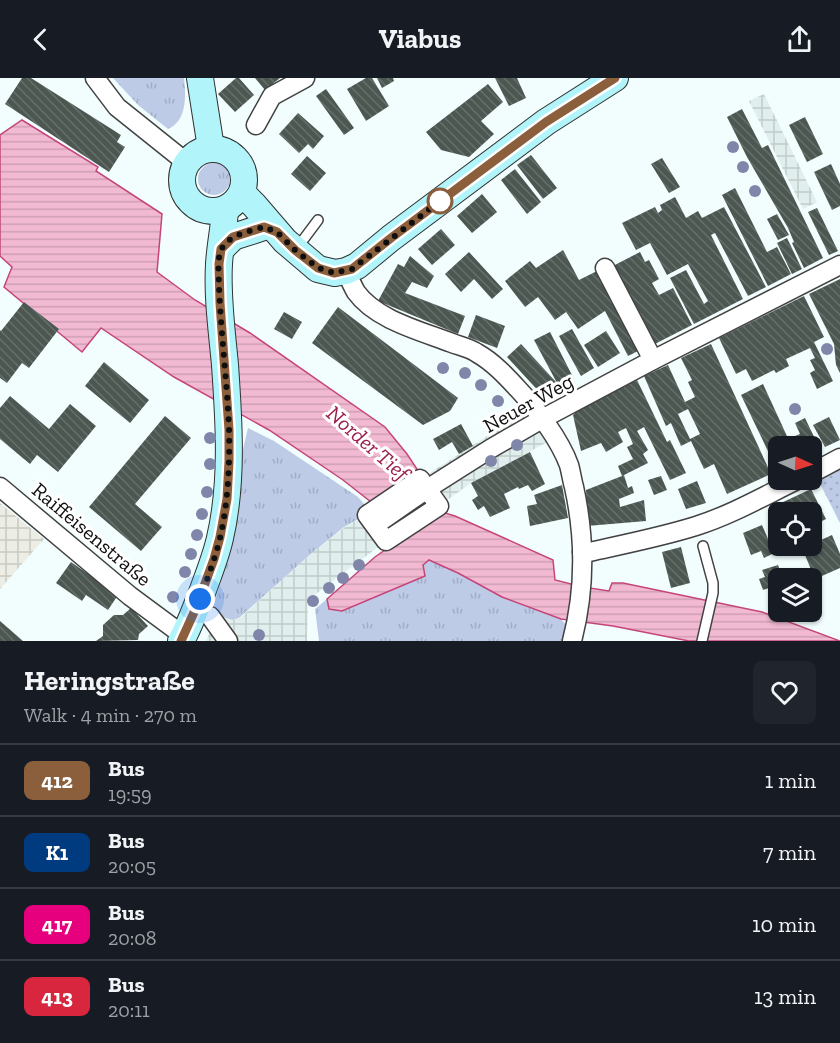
<!DOCTYPE html>
<meta charset="utf-8">
<style>
body{margin:0;font-family:"Zilla Slab",serif;background:#20242c;color:#f1f3f6;height:100vh;display:flex;flex-direction:column;font-size:22px;white-space:nowrap}
*{box-sizing:border-box;margin:0}
p{font-size:20px;color:#9ea1a6}
.icon{flex:none;width:33px;height:33px;fill:none;stroke:currentColor;stroke-width:2;stroke-linecap:round;stroke-linejoin:round}
.map{position:relative;height:563px;overflow:hidden}
.drawer{display:flex;flex-direction:column;background:#171b24;flex:1}
.drawer>*{flex:none}
.badge{padding:0 12px;border-radius:9px;font-size:21px;line-height:39px}
.needle{width:39px;rotate:93deg}
.fabs{position:absolute;left:768px;top:358px;display:grid;gap:12px}
.fabs a{display:grid;place-items:center;width:54px;height:54px;border-radius:9px;background:#171b24;box-shadow:0 2px 4px #0004;font-size:30px}
.you{position:absolute;width:30px;height:30px;margin:-15px;border:4px solid #fff;border-radius:50%;background:#1a73e8;box-shadow:0 0 0 9px #1a73e833}
.map>.badge{position:absolute;translate:-50% -50%;box-shadow:0 0 0 3px #fff}
.round{display:grid;place-items:center;flex:none;width:63px;height:63px;border-radius:9px;background:#20242c}
.head{display:flex;align-items:center;justify-content:space-between;height:102px;padding:0 24px}
h1{font-size:28px;font-weight:700;line-height:45px}
ul{padding:0;list-style:none}
li{display:flex;align-items:center;gap:18px;height:72px;padding:0 24px;border-top:2px solid #363941}
li div{flex:1}
li b{display:block;font-size:22px}
li em{font-style:normal}
li .badge{min-width:66px;font-weight:700;text-align:center}
header{display:flex;justify-content:space-between;align-items:center;height:78px;padding:0 24px;background:#171b24;font-size:27px;font-weight:700}
.map>svg:first-child{display:block}
</style>
<header><svg class="icon" aria-label="back" viewBox="0 0 24 24"><path d="M15 5l-7 7 7 7"/></svg>Viabus<svg class="icon" aria-label="share" viewBox="0 0 24 24"><path d="M12 15V3M7 8l5-5 5 5M5 13v7h14v-7"/></svg></header>
<div class="map">
<svg width="840" height="563" viewBox="0 0 840 563">
<defs>
<pattern id="industrial-grid" width="8" height="8" patternUnits="userSpaceOnUse" patternTransform="scale(1.5)"><rect width="8" height="8" fill="#ecede4"/><path d="M0 4h8M4 0v8" fill="none" stroke="#c9cac2"/></pattern>
<pattern id="grass-tufts" width="24" height="20" patternUnits="userSpaceOnUse" patternTransform="scale(1.5)"><rect width="24" height="20" fill="#bdcbe7"/><path d="M3 7l-1-3M5 7V3M7 7l1-3M15 17l-1-3M17 17v-4M19 17l1-3" fill="none" stroke="#a1adc5"/></pattern>
<pattern id="garden-dots" width="8" height="8" patternUnits="userSpaceOnUse" patternTransform="scale(1.5)"><rect width="8" height="8" fill="#bdcbe7"/><path d="M2 2h.1M6 6h.1" fill="none" stroke="#a1adc5" stroke-width="1.8" stroke-linecap="round"/></pattern>
<pattern id="plaza-grid" width="8" height="8" patternUnits="userSpaceOnUse" patternTransform="scale(1.5)"><rect width="8" height="8" fill="#e0efed"/><path d="M0 4h8M4 0v8" fill="none" stroke="#bfccca"/></pattern>
<pattern id="water-rules" width="6" height="5" patternUnits="userSpaceOnUse" patternTransform="scale(1.5)"><rect width="6" height="5" fill="#f2bad2"/><path d="M0 2.5h6" fill="none" stroke="#ce9fb3"/></pattern>
<pattern id="building-back-hatch" width="6" height="6" patternUnits="userSpaceOnUse" patternTransform="scale(1.5)"><rect width="6" height="6" fill="#4c5752"/><path d="M-1 5l2 2M0 0l6 6M5-1l2 2" fill="none" stroke="#676f6b"/></pattern>
</defs>
<rect width="100%" height="100%" fill="#f2fefe"/>
<polygon fill="url(#industrial-grid)" points="0,425 44,461 0,511"/>
<g fill="url(#grass-tufts)">
<path d="M113,0H184C186,18 187,43 168,51L138,27Z"/>
<circle cx="214" cy="101" r="16"/>
<polygon points="248,350 274,363 358,419 371,434 344,449 312,475 239,540 232,542 211,535 228,481 233,457 240,384"/>
<polygon points="428,482 458,495 502,519 561,541 566,547 562,563 319,563 315,531 327,521 330,531 342,533 425,498 423,487"/>
</g>
<polygon fill="url(#garden-dots)" points="840,387 840,445 816,398"/>
<g fill="url(#plaza-grid)">
<polygon points="764,16 817,124 803,131 749,23"/>
<polygon points="531,324 555,360 471,405 439,428 420,401 506,346"/>
<polygon points="367,437 386,463 308,522 307,563 206,563 213,546 211,535 232,542 240,540 312,475 345,449"/>
</g>
<polygon fill="url(#water-rules)" stroke="#c5457a" stroke-width="1.5" points="22,42 98,89 96,93 162,136 157,194 195,222 250,255 385,349 407,376 421,397 438,433 455,438 553,482 555,502 583,509 609,513 612,505 623,505 762,534 840,563 689,563 613,548 561,541 502,519 458,495 429,482 423,487 425,498 342,533 329,531 327,521 375,479 399,462 371,424 343,402 269,352 174,299 101,250 82,274 4,209 12,189 0,178 0,57"/>
<g fill="url(#building-back-hatch)" fill-rule="evenodd">
<polygon points="22,0 31,0 121,57 117,64 125,69 109,94 5,26"/>
<polygon points="236,0 239,0 254,17 235,34 218,16"/>
<polygon points="255,0 280,0 265,12"/>
<polygon points="366,0 372,0 389,28 366,43 347,11"/>
<polygon points="377,0 393,0 394,3 382,10"/>
<polygon points="495,0 517,0 526,20 509,28"/>
<polygon points="488,6 503,24 481,43 494,56 469,79 441,72 426,54"/>
<polygon points="326,11 354,50 344,57 316,18"/>
<polygon points="742,31 762,70 768,67 823,180 804,190 792,165 794,164 788,150 747,79 727,39"/>
<polygon points="298,35 324,58 313,71 308,66 299,75 279,56"/>
<polygon points="805,39 823,76 807,84 789,47"/>
<polygon points="531,77 557,110 543,121 517,87"/>
<polygon points="307,78 326,95 310,113 291,96"/>
<polygon points="662,80 680,109 669,115 651,86"/>
<polygon points="831,86 840,106 840,128 832,132 814,94"/>
<polygon points="515,91 541,124 527,136 501,102"/>
<polygon points="735,110 767,174 777,169 791,196 768,208 722,117"/>
<polygon points="482,116 497,134 472,155 457,138"/>
<polygon points="675,119 686,140 698,133 702,140 724,129 766,209 748,218 715,155 711,157 743,221 694,246 670,200 686,192 704,226 708,223 688,186 667,197 650,165 636,172 622,145 655,129 658,135 662,132 660,127"/>
<polygon points="817,130 838,173 829,177 808,134"/>
<polygon points="777,136 789,157 778,162 767,141"/>
<polygon points="441,151 455,167 432,187 418,171"/>
<polygon points="787,160 802,191 792,196 777,165"/>
<polygon points="563,172 579,202 603,190 644,270 628,278 605,233 578,251 566,234 555,242 538,219 525,229 505,203 530,183 536,190"/>
<polygon points="469,174 503,211 492,221 474,201 461,214 445,196"/>
<polygon points="640,174 645,184 649,182 659,201 652,205 659,217 673,210 692,247 649,269 609,190"/>
<polygon points="410,178 434,198 427,210 412,204 405,215 465,238 458,256 378,223 398,186 404,189"/>
<polygon points="840,201 840,295 836,287 834,266 809,216"/>
<polygon points="804,218 824,259 814,264 833,303 817,311 810,295 815,292 810,282 815,280 810,270 786,281 789,288 776,295 774,292 752,303 746,291 736,296 719,260"/>
<polygon points="24,224 59,251 29,290 22,285 7,305 0,300 0,252 1,253"/>
<polygon points="338,229 458,320 450,333 423,347 312,265"/>
<polygon points="284,234 302,244 292,261 274,251"/>
<polygon points="476,237 505,248 497,270 468,259"/>
<polygon points="572,251 594,290 581,298 559,258"/>
<polygon points="606,253 620,275 598,289 584,267"/>
<polygon points="550,254 574,301 559,309 557,305 543,318 507,279 521,266 557,305 534,262"/>
<path d="M711,266L771,396L727,416L714,386L704,391L691,363L681,368L671,345L666,348L644,298L668,287L685,324L695,319L688,304L692,302L681,280ZM688,331L700,356L690,361L678,336Z"/>
<polygon points="104,284 149,322 130,345 85,308"/>
<polygon points="637,302 667,364 670,362 686,395 670,402 644,349 637,353 648,372 643,376 648,385 624,397 628,410 632,408 634,415 619,421 620,429 644,422 646,443 587,448 586,412 622,398 618,388 633,381 627,369 633,366 626,350 618,354 623,364 606,374 601,365 581,373 573,337 578,332"/>
<polygon points="763,306 792,369 778,369 778,394 741,317"/>
<polygon points="10,318 49,351 70,326 96,348 58,394 37,377 30,386 0,361 0,330"/>
<polygon points="165,338 191,360 135,426 162,449 141,473 89,429"/>
<polygon points="829,339 840,362 825,369 813,347"/>
<polygon points="805,340 819,369 812,373 812,369 800,369 795,358 800,356 795,345"/>
<polygon points="461,346 473,368 459,376 452,364 439,372 433,361"/>
<polygon points="530,374 545,406 532,413 528,407 519,411 518,409 504,416 510,430 490,439 484,428 478,432 472,422 478,418 471,405"/>
<polygon points="661,398 667,412 654,417 648,402"/>
<polygon points="697,403 706,425 686,431 678,411"/>
<polygon points="562,407 568,440 530,448 527,428 537,426 534,417"/>
<polygon points="811,411 826,441 812,448 812,435 786,435 781,425"/>
<polygon points="762,447 774,475 764,480 761,473 751,477 743,455"/>
<polygon points="832,457 840,476 840,490 815,501 802,470 806,468 812,468 812,466"/>
<polygon points="681,469 690,505 671,510 662,474"/>
<polygon points="71,484 118,517 108,532 86,517 82,523 56,505"/>
<polygon points="778,487 783,501 778,501 778,507 763,512 759,501 765,499 762,492"/>
<polygon points="131,530 148,548 139,556 138,562 96,563 103,558 103,547 114,537 123,537"/>
<polygon points="0,543 23,563 0,563"/>
</g>
<g fill="none" stroke-linecap="round" stroke-linejoin="round">
<g stroke="#424242" stroke-width="12">
<g id="lane">
<polyline points="297,170 318,142"/>
<polyline points="702,563 713,515 713,505 703,468"/>
</g>
</g>
<g stroke="#424242" stroke-width="21">
<g id="street">
<polyline points="95,0 117,29 187,85"/>
<polyline points="256,47 272,18 305,0"/>
<polyline points="605,190 653,282"/>
<path d="M346,193C349,200 352,207 356,214C376,242 421,253 452,265C460,268 470,270 477,275C493,284 506,298 518,311C536,330 560,362 569,387C571,394 572,402 574,409C585,459 585,513 572,563"/>
<polyline points="812,395 840,380"/>
<polygon points="420,401 439,428 386,463 367,437"/>
<polyline points="0,409 130,518 184,558"/>
<polyline points="375,447 427,411 490,371 542,341 653,282 840,187"/>
<path d="M582,474H589C625,466 661,459 696,448C731,437 764,418 797,402"/>
<polyline points="210,538 228,563"/>
</g>
</g>
<g stroke="#313131" stroke-width="28">
<g id="secondary">
<polyline points="200,0 211,70"/>
<circle cx="213" cy="102" r="31"/>
<polyline points="242,115 254,127 285,163 318,191 335,195 346,193 357,188 391,160 546,44 615,0"/>
<polyline points="221,171 233,159 264,149"/>
<path d="M181,563C190,547 196,529 203,512C209,495 216,478 220,460C233,404 229,344 225,287C222,254 217,219 219,186C220,168 224,150 225,132"/>
</g>
</g>
<use href="#lane" stroke="#fff" stroke-width="9"/>
<use href="#street" stroke="#fff" stroke-width="18"/>
<use href="#secondary" stroke="#b1f4fa" stroke-width="26"/>
</g>
<g fill="#8086a9">
<circle cx="733" cy="69" r="6"/>
<circle cx="743" cy="89" r="6"/>
<circle cx="755" cy="113" r="6"/>
<circle cx="827" cy="271" r="6"/>
<circle cx="443" cy="290" r="6"/>
<circle cx="465" cy="295" r="6"/>
<circle cx="481" cy="307" r="6"/>
<circle cx="498" cy="323" r="6"/>
<circle cx="795" cy="331" r="6"/>
<circle cx="505" cy="340" r="6"/>
<circle cx="210" cy="360" r="6"/>
<circle cx="517" cy="367" r="6"/>
<circle cx="491" cy="383" r="6"/>
<circle cx="210" cy="386" r="6"/>
<circle cx="207" cy="414" r="6"/>
<circle cx="202" cy="436" r="6"/>
<circle cx="197" cy="457" r="6"/>
<circle cx="191" cy="476" r="6"/>
<circle cx="359" cy="487" r="6"/>
<circle cx="185" cy="494" r="6"/>
<circle cx="343" cy="500" r="6"/>
<circle cx="329" cy="510" r="6"/>
<circle cx="173" cy="519" r="6"/>
<circle cx="313" cy="523" r="6"/>
<circle cx="259" cy="557" r="6"/>
</g>
<g fill="none" stroke-linecap="round" stroke-linejoin="round">
<g stroke="#fff" stroke-width="14">
<polyline id="line" points="181,563 196,530 214,481 220,459 227,421 229,383 229,352 220,225 219,186 221,171 233,159 264,149 277,154 295,172 318,190 334,195 352,191 391,160 546,44 615,0"/>
</g>
<use href="#line" stroke="#8b5e3c" stroke-width="9"/>
<path stroke="#0f0f0f" stroke-width="6" stroke-dasharray="0 10.8" d="M200,521C207,501 215,481 220,460C228,425 230,387 229,350C227,303 221,256 219,208C219,199 217,181 221,172C228,157 250,153 264,149L277,154L295,172L318,190L334,195L352,191L440,123"/>
</g>
<circle fill="#fff" stroke="#8b5e3c" stroke-width="3" cx="440" cy="123" r="12"/>
<g text-anchor="middle" dominant-baseline="central" stroke-width="6" stroke-linejoin="round" paint-order="stroke">
<g font-size="21" fill="#0f0f0f" stroke="#fff">
<text transform="translate(528 325) rotate(-29)">Neuer Weg</text>
<text transform="translate(92 456) rotate(40)">Raiffeisenstraße</text>
</g>
<g font-size="22" font-style="italic" fill="#99204d" stroke="#fff">
<text transform="translate(368 365) rotate(41)">Norder Tief</text>
</g>
</g>
</svg>
<div class="fabs">
<a><svg class="needle" viewBox="-14 -14 28 28"><path d="M0-13l5 13h-10z" fill="#e53935"/><path d="M0 13l5-13h-10z" fill="#9ea1a6"/></svg></a>
<a><svg class="icon" aria-label="locate" viewBox="0 0 24 24"><circle cx="12" cy="12" r="6"/><path d="M12 2v4M12 18v4M2 12h4M18 12h4"/></svg></a>
<a><svg class="icon" aria-label="layers" viewBox="0 0 24 24"><path d="M12 4l9 5-9 5-9-5zM3 14l9 5 9-5"/></svg></a>
</div>
<div class="you" style="left:200px;top:521px"></div>
</div>
<section class="drawer">
<div class="head"><div><h1>Heringstraße</h1><p>Walk · 4 min · 270 m</p></div><a class="round"><svg class="icon" aria-label="heart" viewBox="0 0 24 24"><path d="M12 20l-8-8c-3-5 5-10 8-4 3-6 11-1 8 4z"/></svg></a></div>
<ul>
<li><span class="badge" style="background:#8b5e3c;color:#fff">412</span><div><b>Bus</b><p>19:59</p></div><em>1 min</em></li>
<li><span class="badge" style="background:#003b80;color:#fff">K1</span><div><b>Bus</b><p>20:05</p></div><em>7 min</em></li>
<li><span class="badge" style="background:#e6007e;color:#fff">417</span><div><b>Bus</b><p>20:08</p></div><em>10 min</em></li>
<li><span class="badge" style="background:#d7263d;color:#fff">413</span><div><b>Bus</b><p>20:11</p></div><em>13 min</em></li>
</ul>
</section>
